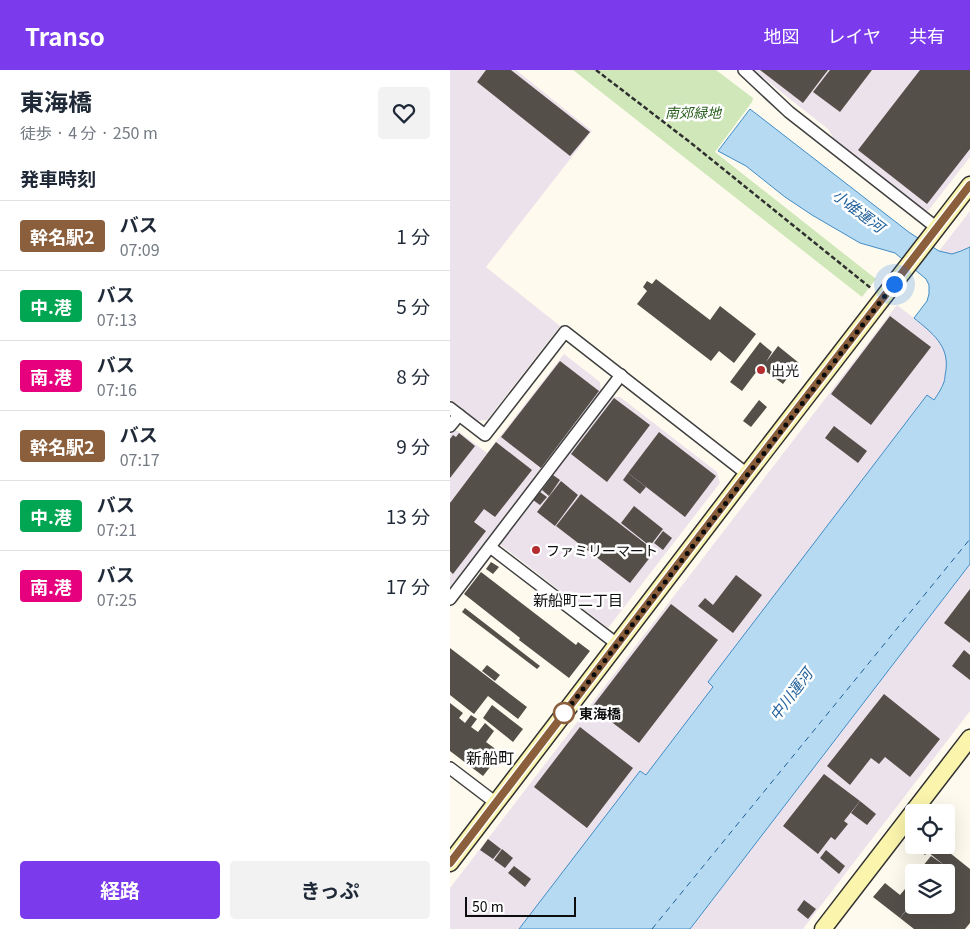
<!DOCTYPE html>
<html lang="ja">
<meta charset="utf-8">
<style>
body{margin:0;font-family:Georgia,"Noto Sans JP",serif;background:#f2f2f3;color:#1f2937;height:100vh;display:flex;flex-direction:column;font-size:19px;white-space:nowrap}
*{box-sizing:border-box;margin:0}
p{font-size:16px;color:#747a83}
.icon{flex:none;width:28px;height:28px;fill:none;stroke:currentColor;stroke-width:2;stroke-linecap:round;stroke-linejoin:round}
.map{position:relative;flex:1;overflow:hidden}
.side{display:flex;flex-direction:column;background:#fff;width:450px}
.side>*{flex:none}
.badge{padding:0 10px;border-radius:4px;font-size:18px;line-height:32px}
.tools{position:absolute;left:455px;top:734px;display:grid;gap:10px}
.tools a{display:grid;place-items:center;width:50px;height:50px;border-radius:5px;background:#fff;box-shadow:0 5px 20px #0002;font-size:25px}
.scale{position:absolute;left:15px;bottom:12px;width:111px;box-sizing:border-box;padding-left:5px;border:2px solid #0d0d0d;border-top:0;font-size:14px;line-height:18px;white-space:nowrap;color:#0d0d0d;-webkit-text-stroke:4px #fff;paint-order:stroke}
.you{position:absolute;width:25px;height:25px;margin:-12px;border:4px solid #fff;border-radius:50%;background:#1a73e8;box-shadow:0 0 0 8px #1a73e833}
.map>.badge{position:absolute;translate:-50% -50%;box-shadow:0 0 0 2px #fff}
h2{padding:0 20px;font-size:19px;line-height:45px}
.round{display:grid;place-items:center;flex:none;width:52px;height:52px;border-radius:5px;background:#f2f2f3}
.head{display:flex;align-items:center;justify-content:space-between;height:85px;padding:0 20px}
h1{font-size:24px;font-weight:700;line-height:38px}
.primary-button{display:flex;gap:10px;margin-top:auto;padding:10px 20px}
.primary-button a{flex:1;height:58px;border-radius:5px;background:#7c3aed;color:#fff;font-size:20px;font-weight:700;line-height:58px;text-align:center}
.primary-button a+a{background:#f2f2f3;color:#1f2937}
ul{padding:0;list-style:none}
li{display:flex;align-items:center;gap:15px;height:70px;padding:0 20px;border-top:1px solid #e0e1e3}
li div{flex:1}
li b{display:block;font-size:19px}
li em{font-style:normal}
li .badge{min-width:55px;font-weight:700;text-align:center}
header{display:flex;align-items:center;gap:30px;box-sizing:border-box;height:70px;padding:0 25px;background:#7c3aed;color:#fff}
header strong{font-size:24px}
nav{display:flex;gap:28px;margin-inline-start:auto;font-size:18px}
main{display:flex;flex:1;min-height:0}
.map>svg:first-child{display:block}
</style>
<header>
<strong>Transo</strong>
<nav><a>地図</a><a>レイヤ</a><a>共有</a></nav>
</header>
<main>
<section class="side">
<div class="head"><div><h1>東海橋</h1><p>徒歩 · 4 分 · 250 m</p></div><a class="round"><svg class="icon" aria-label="heart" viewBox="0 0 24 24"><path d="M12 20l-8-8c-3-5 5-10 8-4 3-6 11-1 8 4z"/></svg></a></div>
<h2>発車時刻</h2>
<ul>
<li><span class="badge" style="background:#8b5e3c;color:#fff">幹名駅2</span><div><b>バス</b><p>07:09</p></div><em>1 分</em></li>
<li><span class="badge" style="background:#00a651;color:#fff">中.港</span><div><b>バス</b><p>07:13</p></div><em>5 分</em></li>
<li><span class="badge" style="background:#e6007e;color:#fff">南.港</span><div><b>バス</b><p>07:16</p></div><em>8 分</em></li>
<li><span class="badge" style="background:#8b5e3c;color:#fff">幹名駅2</span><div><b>バス</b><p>07:17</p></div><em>9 分</em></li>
<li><span class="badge" style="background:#00a651;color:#fff">中.港</span><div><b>バス</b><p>07:21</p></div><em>13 分</em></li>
<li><span class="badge" style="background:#e6007e;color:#fff">南.港</span><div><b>バス</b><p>07:25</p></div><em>17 分</em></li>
</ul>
<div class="primary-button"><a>経路</a><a>きっぷ</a></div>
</section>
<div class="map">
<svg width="520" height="859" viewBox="0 0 520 859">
<rect width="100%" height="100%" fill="#fefbee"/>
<g fill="#ebe2eb">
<polygon points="0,0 66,0 142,61 36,197 110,256 37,350 27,351 0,330"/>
<polygon points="303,0 520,0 520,87 478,141 475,142 381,70 383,67 378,59"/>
<polygon points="520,141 520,177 511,181 502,184 489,181"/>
<polygon points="447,235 483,263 491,274 495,283 497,295 495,311 484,330 477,325 259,612 264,617 196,706 190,702 69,859 0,859 0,818"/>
<polygon points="114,284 150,312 151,321 0,518 0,365 3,361 8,361 37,383"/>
<polygon points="162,327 170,327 267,402 270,413 158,558 51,475 51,472"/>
<polygon points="520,494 520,641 353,859 240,859"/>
</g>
<polygon fill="#d0e7ba" points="123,0 266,0 303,28 302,32 265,82 426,209 412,227"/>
<path fill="#b6daf2" stroke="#418cc5" d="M300,39L460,163L489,181L502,184L511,181L520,177V494L240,859H69L190,701L196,705L263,617L258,612L477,325L484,330C488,324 492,318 494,312C495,309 495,304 496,300C499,275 482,263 464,248L477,231L479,224V215L476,209L445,183L410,173L362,145L335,127L296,96L268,81Z"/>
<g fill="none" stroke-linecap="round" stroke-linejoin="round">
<polyline stroke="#1e5e98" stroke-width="1" stroke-dasharray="6 5" stroke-linecap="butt" points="202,859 520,469"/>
</g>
<g fill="#554f4a">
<polygon points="36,0 61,0 140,62 120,86 27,12"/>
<polygon points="310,0 378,0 353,33"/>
<polygon points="380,0 422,0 390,42 363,22"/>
<polygon points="470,0 520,0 520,79 477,134 408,80"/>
<polygon points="206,209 260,250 270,236 306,264 284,293 269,281 261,291 187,234 197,221 193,217 197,211 202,214"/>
<polygon points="440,246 481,277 421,355 381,324"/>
<polygon points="310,272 322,282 316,292 328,276 349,293 333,314 310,297 292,321 280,312"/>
<polygon points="110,291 149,321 91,398 51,367"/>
<polygon points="164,328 200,355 157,412 121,384"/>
<polygon points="309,330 317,337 301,357 293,351"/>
<polygon points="384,356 417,381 408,393 375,368"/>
<polygon points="209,362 266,406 235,447 178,403"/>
<polygon points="9,363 25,376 0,408 0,369 3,365 6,367"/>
<polygon points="46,372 82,400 45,447 34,439 24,452 36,461 3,504 0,501 0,433"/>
<polygon points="178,403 196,417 190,424 173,410"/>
<polygon points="103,405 110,410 99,426 92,420"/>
<polygon points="111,411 128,425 105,456 87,442"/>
<polygon points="90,422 97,427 90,435 83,430"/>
<polygon points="131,424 205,481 180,513 106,456"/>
<polygon points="184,436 213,459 200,476 171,453"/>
<polygon points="213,461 222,468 213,480 204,473"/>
<polygon points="41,492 49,497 43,504 36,499"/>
<polygon points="31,502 126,575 128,572 140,581 119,608 69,570 70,568 14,524"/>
<polygon points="286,505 312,525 283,563 248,536 255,528 263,535"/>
<polygon points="520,519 520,573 494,553"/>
<polygon points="221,534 268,570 189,673 142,637"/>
<polygon points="15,538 90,596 87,599 12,542"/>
<polygon points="0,578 77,637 68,649 38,626 24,644 0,625"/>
<polygon points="514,580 520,585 520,610 502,596"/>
<polygon points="37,595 50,605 45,611 32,601"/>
<polygon points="434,624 490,669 460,707 435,687 429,694 421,688 400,715 377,696"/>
<polygon points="0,633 13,643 9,648 15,653 21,645 27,649 21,657 28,662 35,653 44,661 36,672 51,683 33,706 0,681"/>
<polygon points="42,635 73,659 63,672 33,648"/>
<polygon points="130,657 183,698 137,758 84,717"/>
<polygon points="374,704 410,731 394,751 398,754 385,770 381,767 368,784 333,756"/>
<polygon points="410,731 426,744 417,755 401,743"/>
<polygon points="38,769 51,779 43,789 30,780"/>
<polygon points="464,771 464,775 490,775 520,799 520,853 515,859 464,859 450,848 464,831 464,835 496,835 496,802 468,802 481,786 494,795 478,782 475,785 461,774"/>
<polygon points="52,779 63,788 55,798 44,790"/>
<polygon points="376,780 395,796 389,804 370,788"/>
<polygon points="64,796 81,809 75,817 58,803"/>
<polygon points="464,808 464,830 450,848 423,827 435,813 450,825"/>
<polygon points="354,830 366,839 358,849 347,840"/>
</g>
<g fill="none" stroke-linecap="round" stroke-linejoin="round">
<g stroke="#404040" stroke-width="14">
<g id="street">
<polyline points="294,0 339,42 487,158"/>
<polyline points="0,338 35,365 115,262 297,404"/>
<polyline points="0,356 9,345"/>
<polyline points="40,477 167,574"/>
<polyline points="0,529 171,305"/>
<polyline points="0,698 46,733"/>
</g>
</g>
<g stroke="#2f2f2f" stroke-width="19">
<g id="secondary">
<polyline points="0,793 297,404 520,115"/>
<polyline points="373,859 520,668"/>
</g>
</g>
<polyline stroke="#2f2f2f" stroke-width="2.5" stroke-dasharray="5 2.5" stroke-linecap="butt" points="146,0 241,73 422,219"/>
<use href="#street" stroke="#fff" stroke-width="11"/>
<use href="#secondary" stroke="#faf4ad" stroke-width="16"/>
</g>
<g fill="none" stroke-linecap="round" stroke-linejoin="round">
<g stroke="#fff" stroke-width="11">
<polyline id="line" points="0,793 297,404 520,115"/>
</g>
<use href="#line" stroke="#8b5e3c" stroke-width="8"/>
<polyline stroke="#0d0d0d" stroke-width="5" stroke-dasharray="0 9" points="114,643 110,649 444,214"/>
</g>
<g fill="#b52d2f" stroke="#fff" stroke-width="2">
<circle cx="311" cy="300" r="5"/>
<circle cx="86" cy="480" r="5"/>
</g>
<circle fill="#fff" stroke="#8b5e3c" stroke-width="2.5" cx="114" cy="643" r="10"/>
<g text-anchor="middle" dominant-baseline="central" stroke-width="5" stroke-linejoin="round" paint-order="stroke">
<g font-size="14" font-style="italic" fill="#2c6121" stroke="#fff">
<text x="243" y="42">南郊緑地</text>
</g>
<g font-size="14" fill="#0d0d0d" stroke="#fff" text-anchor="start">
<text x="321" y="300">出光</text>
<text x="96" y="480">ファミリーマート</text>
</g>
<g font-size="14" font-weight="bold" fill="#0d0d0d" stroke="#fff" text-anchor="start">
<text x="129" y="643">東海橋</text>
</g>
<g font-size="15" font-style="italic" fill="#1e5e98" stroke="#fff">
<text transform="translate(409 140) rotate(37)">小碓運河</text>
<text transform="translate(340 624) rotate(-53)">中川運河</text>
</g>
<g font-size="15" fill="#0d0d0d" stroke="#fff">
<text x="128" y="529">新船町二丁目</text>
</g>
<g font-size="16" fill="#0d0d0d" stroke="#fff">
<text x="40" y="687">新船町</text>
</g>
</g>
</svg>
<div class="tools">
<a><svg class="icon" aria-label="locate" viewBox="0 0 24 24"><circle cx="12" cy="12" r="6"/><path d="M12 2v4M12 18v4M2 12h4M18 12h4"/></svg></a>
<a><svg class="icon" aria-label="layers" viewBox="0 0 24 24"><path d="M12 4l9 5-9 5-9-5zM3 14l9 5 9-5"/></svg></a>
</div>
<div class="scale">50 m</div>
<div class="you" style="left:444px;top:214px"></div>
</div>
</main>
